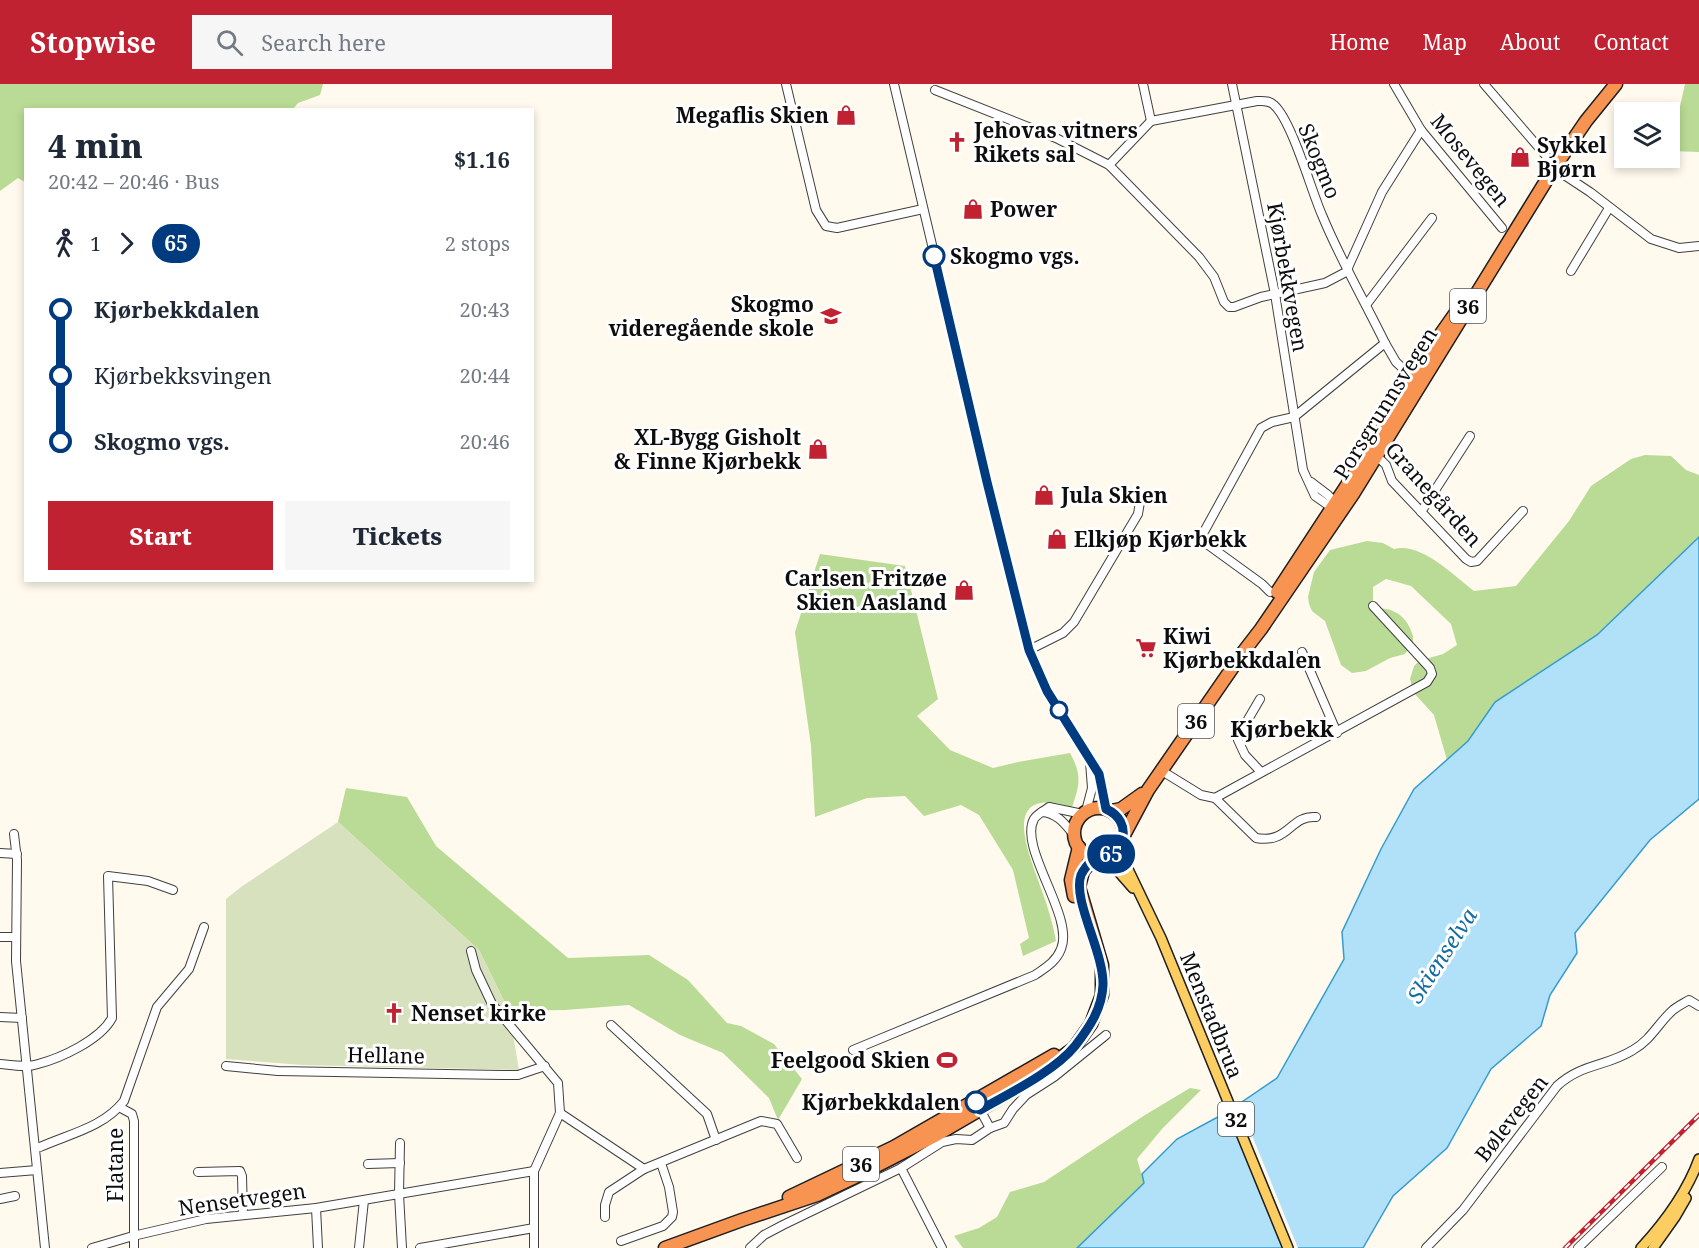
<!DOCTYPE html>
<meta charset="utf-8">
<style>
body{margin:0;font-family:"Noto Serif",serif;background:#f6f6f7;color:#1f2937;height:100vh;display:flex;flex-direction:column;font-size:22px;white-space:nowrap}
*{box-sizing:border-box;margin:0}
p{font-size:20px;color:#747a83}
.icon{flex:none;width:33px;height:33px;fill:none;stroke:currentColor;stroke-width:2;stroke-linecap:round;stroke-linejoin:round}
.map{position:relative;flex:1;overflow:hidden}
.side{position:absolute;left:24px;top:24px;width:510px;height:474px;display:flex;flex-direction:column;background:#fff;border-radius:0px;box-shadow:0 3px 9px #0003}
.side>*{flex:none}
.badge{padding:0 12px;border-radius:20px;font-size:21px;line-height:39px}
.tools{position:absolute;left:1614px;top:18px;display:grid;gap:12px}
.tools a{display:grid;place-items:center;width:66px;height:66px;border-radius:0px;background:#fff;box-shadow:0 3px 9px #0003;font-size:30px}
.map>.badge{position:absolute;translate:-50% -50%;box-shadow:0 0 0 3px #fff}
.legs{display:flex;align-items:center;gap:9px;height:66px;padding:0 24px;font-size:20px}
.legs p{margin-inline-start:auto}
.overview{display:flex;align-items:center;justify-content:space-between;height:102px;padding:0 24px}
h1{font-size:33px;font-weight:800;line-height:45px}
.cta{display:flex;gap:12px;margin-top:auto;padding:12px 24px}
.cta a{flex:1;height:69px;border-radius:0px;background:#c02232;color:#fff;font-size:24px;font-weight:800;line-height:69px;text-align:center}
.cta a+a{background:#f6f6f7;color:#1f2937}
ul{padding:0 24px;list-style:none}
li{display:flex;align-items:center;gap:21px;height:66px;font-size:22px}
li i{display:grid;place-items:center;width:9px;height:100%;margin:0 8px;background:currentColor}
li i::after{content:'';width:15px;height:15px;margin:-8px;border:4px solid;border-radius:50%;background:#fff}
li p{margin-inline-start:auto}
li:first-child i{background:linear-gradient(#0000 50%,currentColor 0)}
li:last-child i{background:linear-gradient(currentColor 50%,#0000 0)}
header{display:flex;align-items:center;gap:36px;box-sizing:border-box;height:84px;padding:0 30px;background:#c02232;color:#fff}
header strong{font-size:28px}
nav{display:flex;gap:33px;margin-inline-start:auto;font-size:21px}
.search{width:420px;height:54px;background:#f6f6f7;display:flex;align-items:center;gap:15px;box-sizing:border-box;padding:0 21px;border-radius:0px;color:#747a83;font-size:22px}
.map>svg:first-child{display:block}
</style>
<header>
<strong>Stopwise</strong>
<div class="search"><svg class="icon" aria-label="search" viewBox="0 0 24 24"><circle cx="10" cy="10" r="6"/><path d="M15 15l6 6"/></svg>Search here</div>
<nav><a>Home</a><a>Map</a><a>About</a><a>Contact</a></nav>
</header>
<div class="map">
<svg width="1699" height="1164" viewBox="0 0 1699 1164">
<rect width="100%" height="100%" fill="#fffaed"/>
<g fill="#b9db95">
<polygon points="0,0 323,0 320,11 298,19 293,25 26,26 25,98 18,94 0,107"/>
<polygon points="1685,0 1699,0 1699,68 1670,67"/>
<path d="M1645,371L1671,372L1686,386L1699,391V453L1597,551L1495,618L1468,657L1447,676L1434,631L1414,609L1410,595L1414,582L1419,577L1443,570L1457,561L1451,540L1411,502L1386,495L1373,503V524C1393,523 1407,531 1413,552V559L1405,570L1390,574L1366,587L1352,589L1341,581L1325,537L1312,527L1309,520L1308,513L1314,488L1330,466L1367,457L1383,459L1394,465C1421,458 1453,491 1474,507L1516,502L1569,437L1591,402L1631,375Z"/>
<path d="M820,470L905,482L938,615L917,632L950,666L993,684L1018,678L1070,669C1082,691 1080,700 1072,723C997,700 1029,770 1042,807C1048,824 1053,840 1056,857L1023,872L1020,860L1029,854L1013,786L979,731L961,721L924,732L905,712L867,714L815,733L811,662L795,548Z"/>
<polygon points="346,704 407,713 436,762 568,874 649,871 688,896 727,939 741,942 774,960 802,995 778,1036 769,1014 723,969 680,951 629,921 565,926 509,927 479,866 338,738"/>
<polygon points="1190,1004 1201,1006 1162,1045 1137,1075 1144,1099 1077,1164 963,1164 954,1152 979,1144 997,1133 1010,1108 1044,1098 1145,1031"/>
</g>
<polygon fill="#d8e1be" points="338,738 479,866 509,927 519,986 303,981 226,975 226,815 241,803"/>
<polygon fill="#b0e1f8" stroke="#369cd0" stroke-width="1.5" points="1699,453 1699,715 1650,756 1575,849 1577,869 1550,911 1541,942 1491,985 1447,1064 1393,1112 1363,1164 1077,1164 1144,1099 1142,1090 1177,1055 1227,1028 1277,994 1344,875 1342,848 1381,765 1414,705 1468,657 1495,618 1597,551"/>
<polygon fill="#fffaed" points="1238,1017 1298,1164 1283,1164 1226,1025"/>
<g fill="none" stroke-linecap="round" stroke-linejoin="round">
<g stroke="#404040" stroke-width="10">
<g id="minor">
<polyline points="786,0 816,126 826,142 837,144 923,125"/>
<polyline points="894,0 1024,550 1041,594 1099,690 1106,725"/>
<path d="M1143,0L1151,37L1257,17C1263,17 1269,16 1274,21C1292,37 1311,106 1322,131C1340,175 1364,216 1385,259L1396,278L1409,290"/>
<polyline points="1232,0 1275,210 1303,386 1315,412 1335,426"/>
<polyline points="1394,0 1421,46 1502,144"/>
<polyline points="1484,0 1547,73"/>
<polyline points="935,6 1056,54 1109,81 1199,173 1214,193 1224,218 1229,223 1234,223 1261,213 1325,199 1346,188 1382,108 1421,46"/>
<polyline points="1109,81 1151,37"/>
<polyline points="1552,83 1590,108 1651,155 1679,164 1699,162"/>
<polyline points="1571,187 1609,124"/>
<polyline points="1366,221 1432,134"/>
<polyline points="1375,370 1386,381 1392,397 1466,475 1471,478 1477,477 1523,427"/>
<polyline points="1311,398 1328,411 1338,421"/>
<polyline points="1421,428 1470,352"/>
<polyline points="1270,508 1262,500 1200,455 1261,344 1272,338 1294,333 1385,259"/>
<polyline points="1029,566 1063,549 1074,538 1138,430 1141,412"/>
<polyline points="1302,568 1337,649"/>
<polyline points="1260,615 1243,644 1238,656 1245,671 1261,688"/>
<polyline points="1162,687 1201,711 1215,714 1427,598 1432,590 1430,584 1373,522"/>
<path d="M1215,714L1256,754C1289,760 1290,731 1316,733"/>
<polyline points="1086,727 1092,704 1090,678"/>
<path d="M1042,728C1057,729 1065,740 1074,751"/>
<polyline points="14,750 17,776 16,877 45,1164"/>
<polyline points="0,769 17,770"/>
<polyline points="0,853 16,853"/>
<polyline points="471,867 476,886 492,920 558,999 560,1029 534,1087 534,1164"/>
<polyline points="0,933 22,934"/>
<polyline points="611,941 707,1030 716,1056"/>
<path d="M853,966L1035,891C1045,884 1056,878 1061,865C1075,833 1018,764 1034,735C1037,730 1044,727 1049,723L1083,730"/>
<path d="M0,980C12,981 26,984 38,980C61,974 100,956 112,934L108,792L148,797L173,806"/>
<polyline points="226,982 278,987 502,991 518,991 545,982"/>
<polyline points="978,1022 990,1044"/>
<polyline points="119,1023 132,1030 134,1037 134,1164"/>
<polyline points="560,1029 644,1085 761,1037 777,1040 797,1074"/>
<polyline points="400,1059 399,1110 402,1164"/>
<path d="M40,1063C69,1050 104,1043 124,1017L157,923L189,885L204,843"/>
<polyline points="368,1080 400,1079"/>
<polyline points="901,1084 942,1164"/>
<polyline points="198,1088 240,1087 242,1092 243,1131"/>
<polyline points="0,1089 37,1086"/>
<polyline points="0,1115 15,1112"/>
<polyline points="316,1124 318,1164"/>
<polyline points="605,1133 605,1121 609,1108 644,1085"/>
<polyline points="621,1157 663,1142 672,1133 673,1128 669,1103 661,1079"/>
<polyline points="92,1164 133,1152 206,1135 316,1124 534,1087"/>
<polyline points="359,1164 364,1116"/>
<polyline points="420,1164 534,1144"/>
<polyline points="750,1164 764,1151 783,1141 901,1084 942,1058 956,1055 972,1056 990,1044 1004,1039 1013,1025 1026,1011 1054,993 1106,951"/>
<path d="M1426,1164L1463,1126L1557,1002C1582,979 1606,983 1633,966C1651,956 1659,938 1673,926C1678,922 1684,919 1689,916L1699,922"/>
<polyline points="1578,1164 1662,1083"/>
</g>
</g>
<g stroke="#1e1e1e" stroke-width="12">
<g id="major">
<polyline points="1122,757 1125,779 1161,854 1288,1164"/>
<polyline points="1101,773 1111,779 1133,804"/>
<path d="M1641,1164C1665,1138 1687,1108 1699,1075"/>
<polyline points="1653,1164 1675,1133 1686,1114"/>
</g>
</g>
<g stroke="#1e1e1e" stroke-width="15">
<g id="highway">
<polyline points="1277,508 1370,366 1438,254 1457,227"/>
<circle cx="1099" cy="749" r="25"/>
<polyline points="1111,727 1121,725 1142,710"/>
<polyline points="1124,751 1148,706 1244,567 1261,545 1353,410 1554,84 1586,37 1616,0"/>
<polyline points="1074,812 1071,796 1079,763"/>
<polyline points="789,1113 894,1063 1054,971"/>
<polyline points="665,1164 742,1136 817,1111 855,1093 933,1053 1026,999 1074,964 1091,940 1102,911 1102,881 1079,803 1083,787 1095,773"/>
</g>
</g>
<use href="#minor" stroke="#fff" stroke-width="8"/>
<use href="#major" stroke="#fccd60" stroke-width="9"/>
<use href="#highway" stroke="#f89452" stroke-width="12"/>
<g stroke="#c02232" stroke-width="4.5">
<polyline id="rail" points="1565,1164 1699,1031"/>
</g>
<use href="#rail" stroke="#fff" stroke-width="2" stroke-dasharray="7" stroke-linecap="butt"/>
</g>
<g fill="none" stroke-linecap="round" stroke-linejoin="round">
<g stroke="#fff" stroke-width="14">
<path id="line-1" d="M934,172L987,398L1029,566L1047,607L1099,690L1106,725C1134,737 1126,774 1095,773C1090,778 1084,784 1081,791C1072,816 1104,868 1103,901C1102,925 1089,944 1075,962C1055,987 1008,1010 980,1026L976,1018"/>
</g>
<use href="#line-1" stroke="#003b80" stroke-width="9"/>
</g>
<defs>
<g id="shop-bare" transform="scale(1.62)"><path d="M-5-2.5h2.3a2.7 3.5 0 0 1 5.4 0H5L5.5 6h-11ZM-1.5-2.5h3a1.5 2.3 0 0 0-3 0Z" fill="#c02232" stroke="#fff" stroke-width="2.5" paint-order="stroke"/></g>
<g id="church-bare" transform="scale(1.62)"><path d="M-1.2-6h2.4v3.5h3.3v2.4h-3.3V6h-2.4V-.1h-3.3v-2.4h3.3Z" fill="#c02232" stroke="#fff" stroke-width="2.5" paint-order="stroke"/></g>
<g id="school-bare" transform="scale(1.62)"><path d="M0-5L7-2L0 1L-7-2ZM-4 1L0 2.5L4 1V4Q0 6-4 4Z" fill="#c02232" stroke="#fff" stroke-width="2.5" paint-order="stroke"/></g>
<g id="supermarket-bare" transform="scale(1.62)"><path d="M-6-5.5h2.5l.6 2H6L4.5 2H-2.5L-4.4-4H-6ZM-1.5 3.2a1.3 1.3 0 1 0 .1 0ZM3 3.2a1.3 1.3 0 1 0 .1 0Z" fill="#c02232" stroke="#fff" stroke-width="2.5" paint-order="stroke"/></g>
<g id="stadium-bare" transform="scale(1.62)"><path d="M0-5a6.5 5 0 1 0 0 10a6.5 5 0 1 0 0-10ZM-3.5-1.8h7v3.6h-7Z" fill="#c02232" stroke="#fff" stroke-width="2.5" paint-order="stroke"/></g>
</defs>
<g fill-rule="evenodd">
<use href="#shop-bare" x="846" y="31"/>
<use href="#church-bare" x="957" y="58"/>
<use href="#shop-bare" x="1520" y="73"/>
<use href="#shop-bare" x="973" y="125"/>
<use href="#school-bare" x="831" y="232"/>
<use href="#shop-bare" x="818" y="365"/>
<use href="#shop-bare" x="1044" y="411"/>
<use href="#shop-bare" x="1057" y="455"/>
<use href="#shop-bare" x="964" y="506"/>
<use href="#supermarket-bare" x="1146" y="564"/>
<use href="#church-bare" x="394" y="929"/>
<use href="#stadium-bare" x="947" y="976"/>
</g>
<g fill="#fff" stroke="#003b80" stroke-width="3">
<circle cx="934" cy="172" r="10"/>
<circle cx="1059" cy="626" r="8"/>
<circle cx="976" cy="1018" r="10"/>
</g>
<g text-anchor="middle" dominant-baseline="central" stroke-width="6" stroke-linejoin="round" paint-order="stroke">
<g fill="#fff" stroke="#565656" stroke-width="1.5">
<rect x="1450" y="205" width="36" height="34" rx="4.5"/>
<rect x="1178" y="620" width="36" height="34" rx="4.5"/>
<rect x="1218" y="1018" width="36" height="34" rx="4.5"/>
<rect x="843" y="1063" width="36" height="34" rx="4.5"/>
</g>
<g font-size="20" font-weight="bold" fill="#0d0d0d">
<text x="1468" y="222">36</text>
<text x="1196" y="637">36</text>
<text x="1236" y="1035">32</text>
<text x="861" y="1080">36</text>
</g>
<g font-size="21" font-weight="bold" fill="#0d0d0d" stroke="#fff" text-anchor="start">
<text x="829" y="31" text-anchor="end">Megaflis Skien</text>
<text x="974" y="46">Jehovas vitners<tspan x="974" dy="24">Rikets sal</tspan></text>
<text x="1537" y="61">Sykkel<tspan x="1537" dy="24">Bjørn</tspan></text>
<text x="990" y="125">Power</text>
<text x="814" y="220" text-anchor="end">Skogmo<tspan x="814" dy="24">videregående skole</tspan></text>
<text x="801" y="353" text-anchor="end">XL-Bygg Gisholt<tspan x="801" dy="24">&amp; Finne Kjørbekk</tspan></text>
<text x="1061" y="411">Jula Skien</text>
<text x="1074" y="455">Elkjøp Kjørbekk</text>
<text x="947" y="494" text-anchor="end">Carlsen Fritzøe<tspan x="947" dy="24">Skien Aasland</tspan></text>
<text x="1163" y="552">Kiwi<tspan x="1163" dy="24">Kjørbekkdalen</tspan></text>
<text x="411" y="929">Nenset kirke</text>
<text x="930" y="976" text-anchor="end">Feelgood Skien</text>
</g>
<g font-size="21" fill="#0d0d0d" stroke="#fff">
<text transform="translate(1471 76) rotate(51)">Mosevegen</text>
<text transform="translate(1320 77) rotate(68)">Skogmo</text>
<text transform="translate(1288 193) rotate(80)">Kjørbekkvegen</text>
<text transform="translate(1385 319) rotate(-58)">Porsgrunnsvegen</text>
<text transform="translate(1434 410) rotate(48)">Granegården</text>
<text transform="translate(1212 931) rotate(68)">Menstadbrua</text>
<text transform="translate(386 971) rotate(1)">Hellane</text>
<text transform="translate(1511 1034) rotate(-52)">Bølevegen</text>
<text transform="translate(115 1081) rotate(-90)">Flatane</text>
<text transform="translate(242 1115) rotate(-8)">Nensetvegen</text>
</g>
<g font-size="21" font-weight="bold" fill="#0d0d0d" stroke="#fff" text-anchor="start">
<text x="950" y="172">Skogmo vgs.</text>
<text x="960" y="1018" text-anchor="end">Kjørbekkdalen</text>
</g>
<g font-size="22" font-weight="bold" fill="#0d0d0d" stroke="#fff">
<text x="1282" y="644">Kjørbekk</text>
</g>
<g font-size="22" font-style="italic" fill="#136ca2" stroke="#fff">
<text transform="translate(1441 871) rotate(-57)">Skienselva</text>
</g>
</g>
</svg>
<div class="tools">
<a><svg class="icon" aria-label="layers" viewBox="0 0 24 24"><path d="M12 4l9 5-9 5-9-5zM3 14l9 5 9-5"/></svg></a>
</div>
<b class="badge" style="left:1111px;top:770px;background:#003b80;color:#fff">65</b>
<section class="side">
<div class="overview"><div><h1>4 min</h1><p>20:42 – 20:46 · Bus</p></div><b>$1.16</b></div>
<div class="legs"><svg class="icon" aria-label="walk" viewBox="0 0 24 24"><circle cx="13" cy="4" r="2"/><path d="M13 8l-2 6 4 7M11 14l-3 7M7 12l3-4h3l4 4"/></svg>1<svg class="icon" aria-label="forward" viewBox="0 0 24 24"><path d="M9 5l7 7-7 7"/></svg><b class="badge" style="background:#003b80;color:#fff">65</b><p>2 stops</p></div>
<ul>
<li><i style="color:#003b80"></i><b>Kjørbekkdalen</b><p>20:43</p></li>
<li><i style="color:#003b80"></i><span>Kjørbekksvingen</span><p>20:44</p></li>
<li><i style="color:#003b80"></i><b>Skogmo vgs.</b><p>20:46</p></li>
</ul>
<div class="cta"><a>Start</a><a>Tickets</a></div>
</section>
</div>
